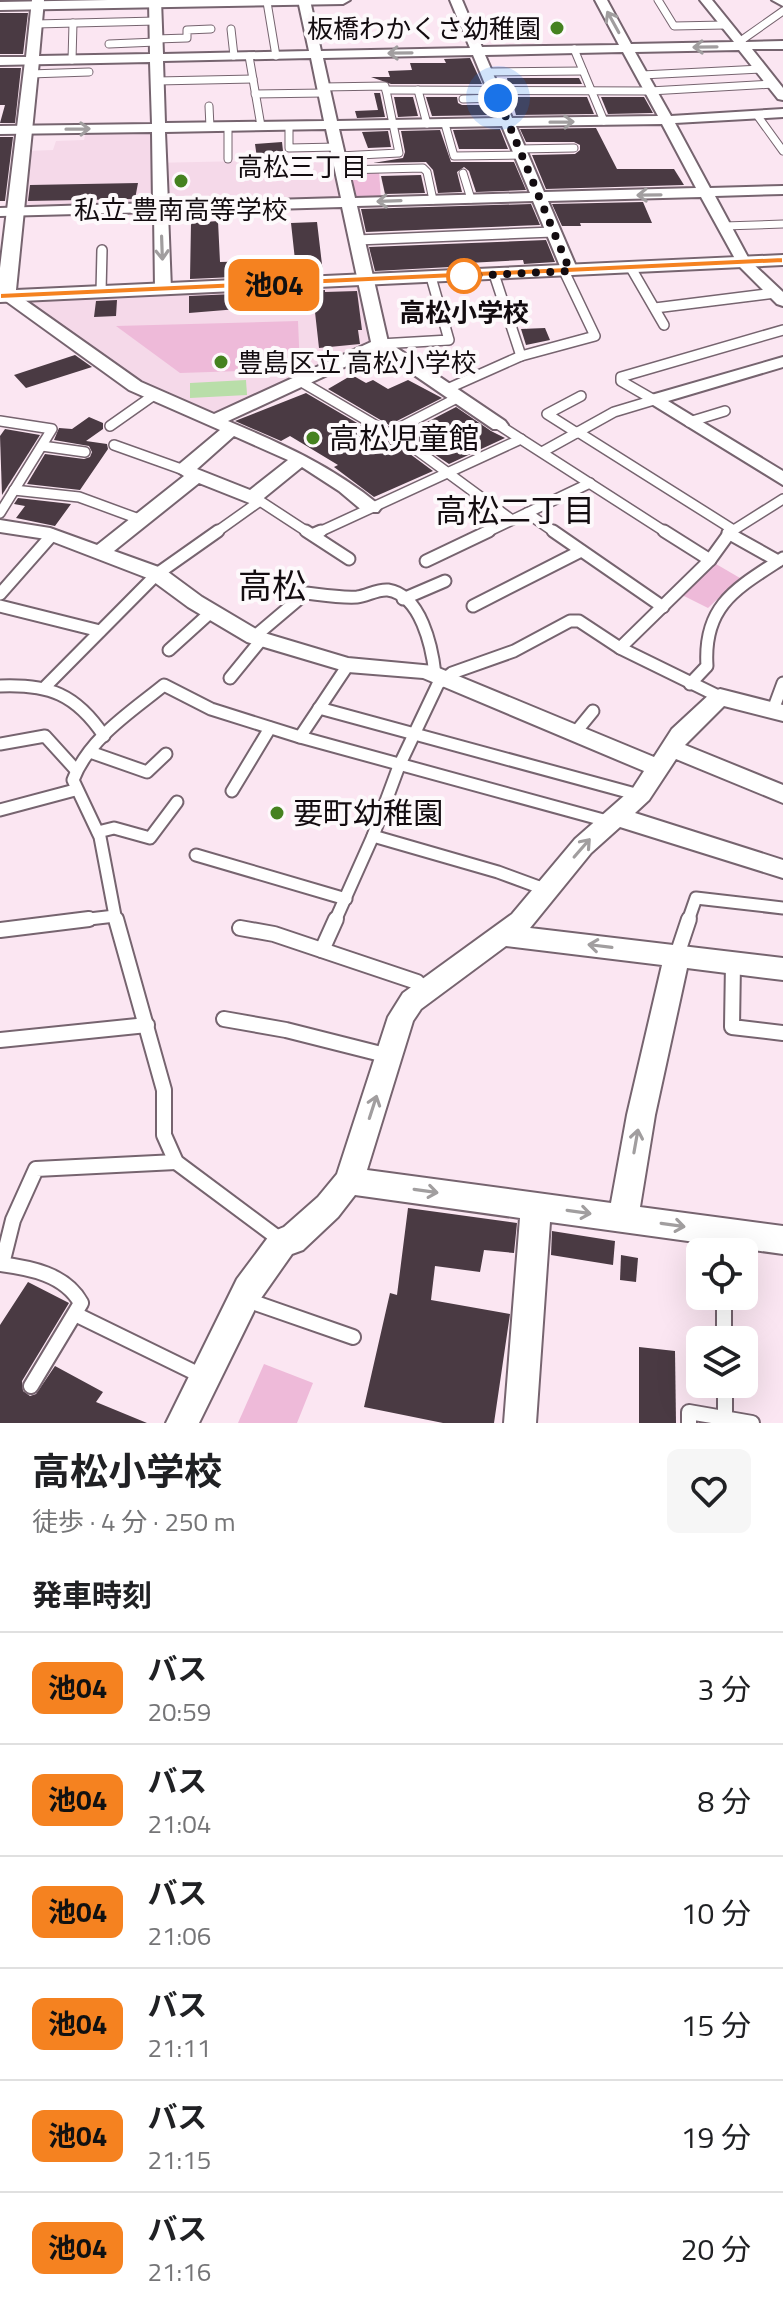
<!DOCTYPE html>
<html lang="ja">
<meta charset="utf-8">
<style>
body{margin:0;font-family:"Titillium Web","Noto Sans JP",sans-serif;background:#f6f6f6;color:#202124;height:100vh;display:flex;flex-direction:column;font-size:30px;white-space:nowrap}
*{box-sizing:border-box;margin:0}
p{font-size:26px;color:#757577}
.icon{flex:none;width:44px;height:44px;fill:none;stroke:currentColor;stroke-width:2;stroke-linecap:round;stroke-linejoin:round}
.map{position:relative;height:1423px;overflow:hidden}
.sheet{display:flex;flex-direction:column;background:#fff;flex:1}
.sheet>*{flex:none}
.badge{padding:0 16px;border-radius:12px;font-size:28px;line-height:52px}
.tools{position:absolute;left:686px;top:1238px;display:grid;gap:16px}
.tools a{display:grid;place-items:center;width:72px;height:72px;border-radius:12px;background:#fff;box-shadow:0 8px 32px #0002;font-size:40px}
.you{position:absolute;width:40px;height:40px;margin:-20px;border:6px solid #fff;border-radius:50%;background:#1a73e8;box-shadow:0 0 0 12px #1a73e833}
.map>.badge{position:absolute;translate:-50% -50%;box-shadow:0 0 0 4px #fff}
h2{padding:0 32px;font-size:30px;line-height:72px}
.round{display:grid;place-items:center;flex:none;width:84px;height:84px;border-radius:12px;background:#f6f6f6}
.headline{display:flex;align-items:center;justify-content:space-between;height:136px;padding:0 32px}
h1{font-size:38px;font-weight:700;line-height:60px}
ul{padding:0;list-style:none}
li{display:flex;align-items:center;gap:24px;height:112px;padding:0 32px;border-top:2px solid #e0e0e0}
li div{flex:1}
li b{display:block;font-size:30px}
li em{font-style:normal}
li .badge{min-width:88px;font-weight:700;text-align:center}
.map>svg:first-child{display:block}
</style>
<div class="map">
<svg width="783" height="1423" viewBox="0 0 783 1423">
<rect width="100%" height="100%" fill="#fbe6f2"/>
<g fill="#f5d9e9">
<polygon points="151,131 151,163 333,159 341,200 23,207 27,151 53,150 56,141 84,140 86,132"/>
<polygon points="355,285 362,288 373,340 221,413 212,413 142,382 30,302 31,299"/>
</g>
<g fill="#eebad9">
<polygon points="379,171 381,199 353,199 348,172"/>
<polygon points="298,321 300,369 180,373 116,326"/>
<polygon points="716,564 740,578 708,608 682,595"/>
<polygon points="264,1364 313,1383 297,1423 238,1423"/>
</g>
<polygon fill="#b9dea9" points="246,380 247,395 190,398 190,383"/>
<g fill="#4a3a43">
<polygon points="0,13 28,13 23,54 0,54"/>
<polygon points="470,58 482,84 391,84 371,77 390,77 388,71 412,70 410,63 446,63 444,59"/>
<polygon points="0,68 21,68 15,123 0,123 5,105 0,105"/>
<polygon points="507,78 579,78 582,84 508,84"/>
<polygon points="374,93 380,93 385,117 357,118 355,111 378,110"/>
<polygon points="394,97 413,97 418,116 398,117"/>
<polygon points="426,97 457,97 458,103 462,105 490,105 495,115 432,116"/>
<polygon points="511,97 587,97 594,114 516,115"/>
<polygon points="601,97 644,97 653,113 608,114"/>
<polygon points="596,128 617,169 674,169 684,185 546,189 532,155 575,154 580,150 580,145 574,142 526,142 520,129"/>
<polygon points="500,129 508,149 459,149 453,130"/>
<polygon points="440,130 451,162 514,162 526,190 476,192 469,171 464,167 457,172 462,192 438,193 433,170 426,162 373,163 403,158 405,152 401,131"/>
<polygon points="388,131 391,147 368,148 362,132"/>
<polygon points="0,137 13,137 5,201 0,201"/>
<polygon points="282,142 283,151 288,157 257,158 255,144"/>
<polygon points="421,175 425,193 385,194 381,176"/>
<polygon points="138,183 135,199 28,201 30,185"/>
<polygon points="643,202 652,223 580,223 581,226 562,226 552,204"/>
<polygon points="531,204 540,225 366,232 361,209"/>
<polygon points="218,221 220,262 295,260 291,223 317,222 323,273 190,279 191,223"/>
<polygon points="546,240 555,262 524,264 523,260 468,263 469,266 375,271 369,247"/>
<polygon points="325,290 325,292 357,291 362,330 358,330 360,344 319,348 315,312 289,313 288,305 189,313 189,296"/>
<polygon points="117,300 116,316 94,317 96,301"/>
<polygon points="545,328 550,340 526,345 521,329"/>
<polygon points="75,355 92,367 26,388 14,375"/>
<polygon points="352,375 366,383 373,380 388,389 408,380 442,398 389,425 328,389"/>
<polygon points="306,393 410,454 433,471 374,497 334,467 338,465 290,436 281,441 235,421"/>
<polygon points="456,407 491,431 505,438 449,464 404,434"/>
<polygon points="89,417 103,423 103,429 86,441 107,444 108,449 80,490 27,484 45,454 84,459 90,457 92,452 89,446 54,440 59,428 72,429"/>
<polygon points="5,429 40,435 2,495 0,436"/>
<polygon points="18,498 71,504 55,526 16,518 25,506 14,504"/>
<polygon points="408,1208 517,1223 514,1253 484,1250 480,1272 435,1266 431,1300 510,1314 494,1423 443,1423 364,1407 390,1293 397,1295"/>
<polygon points="552,1231 615,1241 613,1265 551,1255"/>
<polygon points="621,1255 638,1258 636,1282 620,1280"/>
<polygon points="28,1282 69,1303 22,1381 23,1391 30,1396 36,1394 55,1366 103,1392 96,1402 147,1423 0,1423 0,1325"/>
<polygon points="639,1347 675,1351 676,1423 639,1423"/>
</g>
<g fill="none" stroke-linecap="round" stroke-linejoin="round">
<g stroke="#76646f" stroke-width="9">
<g id="service-far3">
<polyline points="658,0 674,26 725,25"/>
<polyline points="267,2 276,56"/>
<polyline points="36,24 156,21"/>
<polyline points="231,29 234,56"/>
<polyline points="156,39 187,38 187,30 211,29"/>
<polyline points="739,42 783,11"/>
<polyline points="109,44 156,42"/>
<polyline points="574,49 604,121"/>
<polyline points="249,56 261,126"/>
<polyline points="72,60 73,23"/>
<polyline points="487,72 583,71"/>
<polyline points="30,74 89,72"/>
<polyline points="642,75 761,69"/>
<polyline points="157,81 253,79"/>
<polyline points="323,87 385,86 387,95 399,153 339,156"/>
<polyline points="386,90 650,91 773,84"/>
<polyline points="418,90 427,124"/>
<polyline points="255,94 324,93"/>
<polyline points="463,99 498,98"/>
<polyline points="209,106 210,127"/>
<polyline points="757,115 783,151"/>
<polyline points="445,124 454,156 522,155"/>
<polyline points="289,126 289,148 337,147"/>
<polyline points="228,127 228,159"/>
<polyline points="519,149 574,148"/>
<polyline points="342,170 423,168 427,172 433,200"/>
<polyline points="463,173 471,199"/>
<polyline points="724,226 783,224"/>
<polyline points="534,233 553,232"/>
</g>
</g>
<g stroke="#76646f" stroke-width="12">
<g id="service-far2">
<polyline points="357,240 553,232"/>
<polyline points="631,268 664,325"/>
<polyline points="494,274 521,356"/>
<polyline points="101,292 102,250"/>
<polyline points="655,308 775,293"/>
<polyline points="380,344 449,340 431,277"/>
<polyline points="300,381 414,448 512,520"/>
<polyline points="447,389 521,356 595,336 564,271"/>
<polyline points="654,400 621,381 621,377 783,330"/>
<polyline points="0,421 52,429 0,513"/>
<polyline points="689,422 725,411"/>
<polyline points="499,425 667,533"/>
<polyline points="110,426 154,395"/>
<polyline points="578,432 732,529"/>
<polyline points="389,433 459,397"/>
<polyline points="577,433 547,414 581,396"/>
<polyline points="114,445 184,470"/>
<polyline points="42,446 85,452"/>
<polyline points="542,452 614,412 654,400"/>
<polyline points="14,490 79,497 139,519"/>
<polyline points="260,501 309,533"/>
<polyline points="527,513 556,533"/>
<polyline points="215,533 260,501 252,498"/>
<polyline points="317,533 521,439"/>
<polyline points="485,533 590,483"/>
<polyline points="729,533 783,499"/>
</g>
</g>
<g stroke="#76646f" stroke-width="15">
<g id="service-far1">
<polyline points="306,531 349,559"/>
<polyline points="553,531 663,607"/>
<polyline points="664,531 710,560"/>
<polyline points="728,533 778,561"/>
<polyline points="314,534 321,531"/>
<polyline points="426,561 489,531"/>
<polyline points="0,594 52,535"/>
<polyline points="403,599 445,581"/>
<polyline points="0,606 100,631"/>
<polyline points="473,606 581,551"/>
<path d="M254,637L306,593C323,595 340,598 357,597C367,596 377,589 388,590C421,595 432,647 435,674"/>
<polyline points="620,648 720,697"/>
<polyline points="169,650 211,612"/>
<polyline points="230,678 261,640"/>
<path d="M690,684L707,666C703,605 737,588 783,558"/>
<path d="M0,686C49,684 76,694 104,736"/>
<polyline points="44,688 157,574 218,531"/>
<polyline points="319,708 639,795"/>
<polyline points="773,710 783,683"/>
<polyline points="575,733 593,711"/>
<polyline points="300,737 348,665"/>
<polyline points="0,744 45,736 75,769"/>
<polyline points="90,752 147,772 166,754"/>
<polyline points="232,791 270,728"/>
<polyline points="0,810 75,790"/>
<polyline points="98,832 114,828 150,838 177,802"/>
<polyline points="373,836 498,872 547,890"/>
<polyline points="196,855 346,899"/>
<polyline points="72,921 115,916"/>
<path d="M116,921L100,837L73,780C89,738 131,712 164,685L211,709L300,737L607,821"/>
<polyline points="335,921 373,836 399,766 438,684 452,673 514,651 570,621 579,621 620,648 710,560 731,531"/>
<polyline points="688,921 696,898 783,908"/>
</g>
</g>
<g stroke="#76646f" stroke-width="18">
<g id="service">
<polyline points="116,919 164,1090 164,1135 176,1162 282,1241"/>
<polyline points="240,928 274,934 417,982 425,991"/>
<polyline points="0,930 89,919"/>
<polyline points="322,950 336,919"/>
<polyline points="677,955 689,919"/>
<polyline points="733,963 732,1027 783,1033"/>
<polyline points="224,1019 286,1030 389,1056"/>
<polyline points="0,1040 147,1025"/>
<polyline points="723,1232 723,1252"/>
<path d="M0,1264C30,1268 65,1274 81,1303L31,1386"/>
<polyline points="2,1264 13,1220 36,1169 176,1162"/>
<polyline points="724,1296 724,1340"/>
<polyline points="244,1299 353,1337"/>
<polyline points="75,1314 204,1377"/>
<polyline points="725,1384 725,1419"/>
<polyline points="689,1423 689,1412 752,1423"/>
</g>
</g>
<g stroke="#76646f" stroke-width="4">
<g id="minor">
<path d="M32,0H44L39,56L150,54L149,0H161L163,54L309,51L298,0H310L321,51L470,48L450,0H462L482,47L619,45L595,0H607L631,44L734,42L700,0H712L746,42L783,41V49H752L783,88V100L778,99L739,50L635,52L671,116L783,109V117L675,123L710,188L783,186V194L715,196L750,261L783,292V306L777,304L739,266L701,197L548,201L578,271L570,276L562,271L533,201L357,206L388,342L505,421L508,425L505,429H493L379,351L228,421C282,444 332,466 378,504L381,508L378,512H364L339,491L302,467L259,502L252,504L199,483L114,551L164,569L202,597L261,632L348,658L434,666L654,757L672,729L712,692L720,689L783,705V721L724,706L685,745L783,785V803L676,759L649,800L635,813L783,860V878L620,827L591,853L530,928L783,958V980L687,968L655,1115L640,1207L783,1226V1254L550,1222L536,1423H504L520,1218L355,1195L338,1217L303,1250L292,1254L259,1301L199,1423H166L237,1279L272,1232L284,1227L318,1197L337,1174L388,1017L403,993L512,914L575,839L633,788L644,771L423,678L348,672L247,642L188,607L150,579L46,539L0,532V520L50,528L97,545L184,476L175,470L177,466L220,430L129,390L3,299V293H15L141,382L214,414L371,342L342,207L168,212L171,289L163,294L155,289L154,212L0,216V208L153,203L152,132L0,134V126L152,124L150,62L0,65V57H26ZM623,52L658,116L512,118L485,55ZM473,55L499,118L337,121L323,58ZM311,58L324,121L165,123L163,61ZM662,124L696,188L544,192L516,126ZM502,126L530,193L355,198L339,129ZM326,129L341,198L168,203L165,132ZM234,436L288,460L250,490L197,469ZM506,946L662,965L627,1115L611,1203L367,1170L413,1021L421,1009Z"/>
<polygon points="783,357 783,367 668,401 783,471 783,485 645,400 648,396"/>
</g>
</g>
<g stroke="#76646f" stroke-width="4">
<g id="tertiary">
<polygon points="108,0 350,0 343,4 0,10 0,2"/>
<polygon points="772,0 783,0 783,6"/>
<polygon points="32,57 39,61 16,290 783,255 783,265 0,302 0,268 25,61"/>
</g>
</g>
<use href="#service-far3" stroke="#fff" stroke-width="7"/>
<use href="#service-far2" stroke="#fff" stroke-width="9"/>
<use href="#service-far1" stroke="#fff" stroke-width="11"/>
<use href="#service" stroke="#fff" stroke-width="14"/>
<use href="#minor" fill="#fff" fill-rule="evenodd"/>
<use href="#tertiary" fill="#fff" fill-rule="evenodd"/>
</g>
<defs><path id="oneway-shaft" d="M-6 0H5M1.5-3L5.5 0L1.5 3" fill="none" stroke-width="1.6" stroke-linecap="round" stroke-linejoin="round" transform="scale(2)"/></defs>
<g stroke="#a19e9f">
<use href="#oneway-shaft" transform="translate(613 22) rotate(-119)"/>
<use href="#oneway-shaft" transform="translate(705 47) rotate(179)"/>
<use href="#oneway-shaft" transform="translate(400 53) rotate(179)"/>
<use href="#oneway-shaft" transform="translate(562 122) rotate(-1)"/>
<use href="#oneway-shaft" transform="translate(78 129) rotate(-1)"/>
<use href="#oneway-shaft" transform="translate(649 195) rotate(179)"/>
<use href="#oneway-shaft" transform="translate(389 201) rotate(178)"/>
<use href="#oneway-shaft" transform="translate(162 248) rotate(88)"/>
<use href="#oneway-shaft" transform="translate(582 848) rotate(-49)"/>
<use href="#oneway-shaft" transform="translate(600 946) rotate(-173)"/>
<use href="#oneway-shaft" transform="translate(373 1107) rotate(-72)"/>
<use href="#oneway-shaft" transform="translate(636 1141) rotate(-80)"/>
<use href="#oneway-shaft" transform="translate(426 1191) rotate(8)"/>
<use href="#oneway-shaft" transform="translate(579 1212) rotate(8)"/>
<use href="#oneway-shaft" transform="translate(673 1225) rotate(8)"/>
</g>
<polygon fill="#f58220" stroke="#fff" stroke-width="2" points="783,257 783,263 0,299 0,293"/>
<g fill="none" stroke-linecap="round" stroke-linejoin="round">
<polyline stroke="#130c10" stroke-width="8" stroke-dasharray="0 14.4" points="464,276 570,271 498,98"/>
</g>
<g fill="#45821f" stroke="#fdf9fb" stroke-width="3">
<circle cx="557" cy="28" r="8"/>
<circle cx="181" cy="181" r="8"/>
<circle cx="221" cy="362" r="8"/>
<circle cx="313" cy="438" r="8"/>
<circle cx="277" cy="813" r="8"/>
</g>
<circle fill="#fff" stroke="#f58220" stroke-width="4" cx="464" cy="276" r="16"/>
<g text-anchor="middle" dominant-baseline="central" stroke-width="8" stroke-linejoin="round" paint-order="stroke">
<g font-size="26" fill="#130c10" stroke="#fdf9fb" text-anchor="end">
<text x="541" y="28">板橋わかくさ幼稚園</text>
<text x="181" y="209" text-anchor="middle">私立 豊南高等学校</text>
<text x="237" y="362" text-anchor="start">豊島区立 高松小学校</text>
</g>
<g font-size="26" fill="#130c10" stroke="#fdf9fb">
<text x="302" y="166">高松三丁目</text>
</g>
<g font-size="26" font-weight="bold" fill="#130c10" stroke="#fdf9fb">
<text x="464" y="312">高松小学校</text>
</g>
<g font-size="30" fill="#130c10" stroke="#fdf9fb" text-anchor="start">
<text x="329" y="438">高松児童館</text>
<text x="293" y="813">要町幼稚園</text>
</g>
<g font-size="32" fill="#130c10" stroke="#fdf9fb">
<text x="515" y="510">高松二丁目</text>
</g>
<g font-size="34" fill="#130c10" stroke="#fdf9fb">
<text x="272" y="585">高松</text>
</g>
</g>
</svg>
<div class="tools">
<a><svg class="icon" aria-label="locate" viewBox="0 0 24 24"><circle cx="12" cy="12" r="6"/><path d="M12 2v4M12 18v4M2 12h4M18 12h4"/></svg></a>
<a><svg class="icon" aria-label="layers" viewBox="0 0 24 24"><path d="M12 4l9 5-9 5-9-5zM3 14l9 5 9-5"/></svg></a>
</div>
<div class="you" style="left:498px;top:98px"></div>
<b class="badge" style="left:274px;top:285px;background:#f58220;color:#111">池04</b>
</div>
<section class="sheet">
<div class="headline"><div><h1>高松小学校</h1><p>徒歩 · 4 分 · 250 m</p></div><a class="round"><svg class="icon" aria-label="heart" viewBox="0 0 24 24"><path d="M12 20l-8-8c-3-5 5-10 8-4 3-6 11-1 8 4z"/></svg></a></div>
<h2>発車時刻</h2>
<ul>
<li><span class="badge" style="background:#f58220;color:#111">池04</span><div><b>バス</b><p>20:59</p></div><em>3 分</em></li>
<li><span class="badge" style="background:#f58220;color:#111">池04</span><div><b>バス</b><p>21:04</p></div><em>8 分</em></li>
<li><span class="badge" style="background:#f58220;color:#111">池04</span><div><b>バス</b><p>21:06</p></div><em>10 分</em></li>
<li><span class="badge" style="background:#f58220;color:#111">池04</span><div><b>バス</b><p>21:11</p></div><em>15 分</em></li>
<li><span class="badge" style="background:#f58220;color:#111">池04</span><div><b>バス</b><p>21:15</p></div><em>19 分</em></li>
<li><span class="badge" style="background:#f58220;color:#111">池04</span><div><b>バス</b><p>21:16</p></div><em>20 分</em></li>
</ul>
</section>
